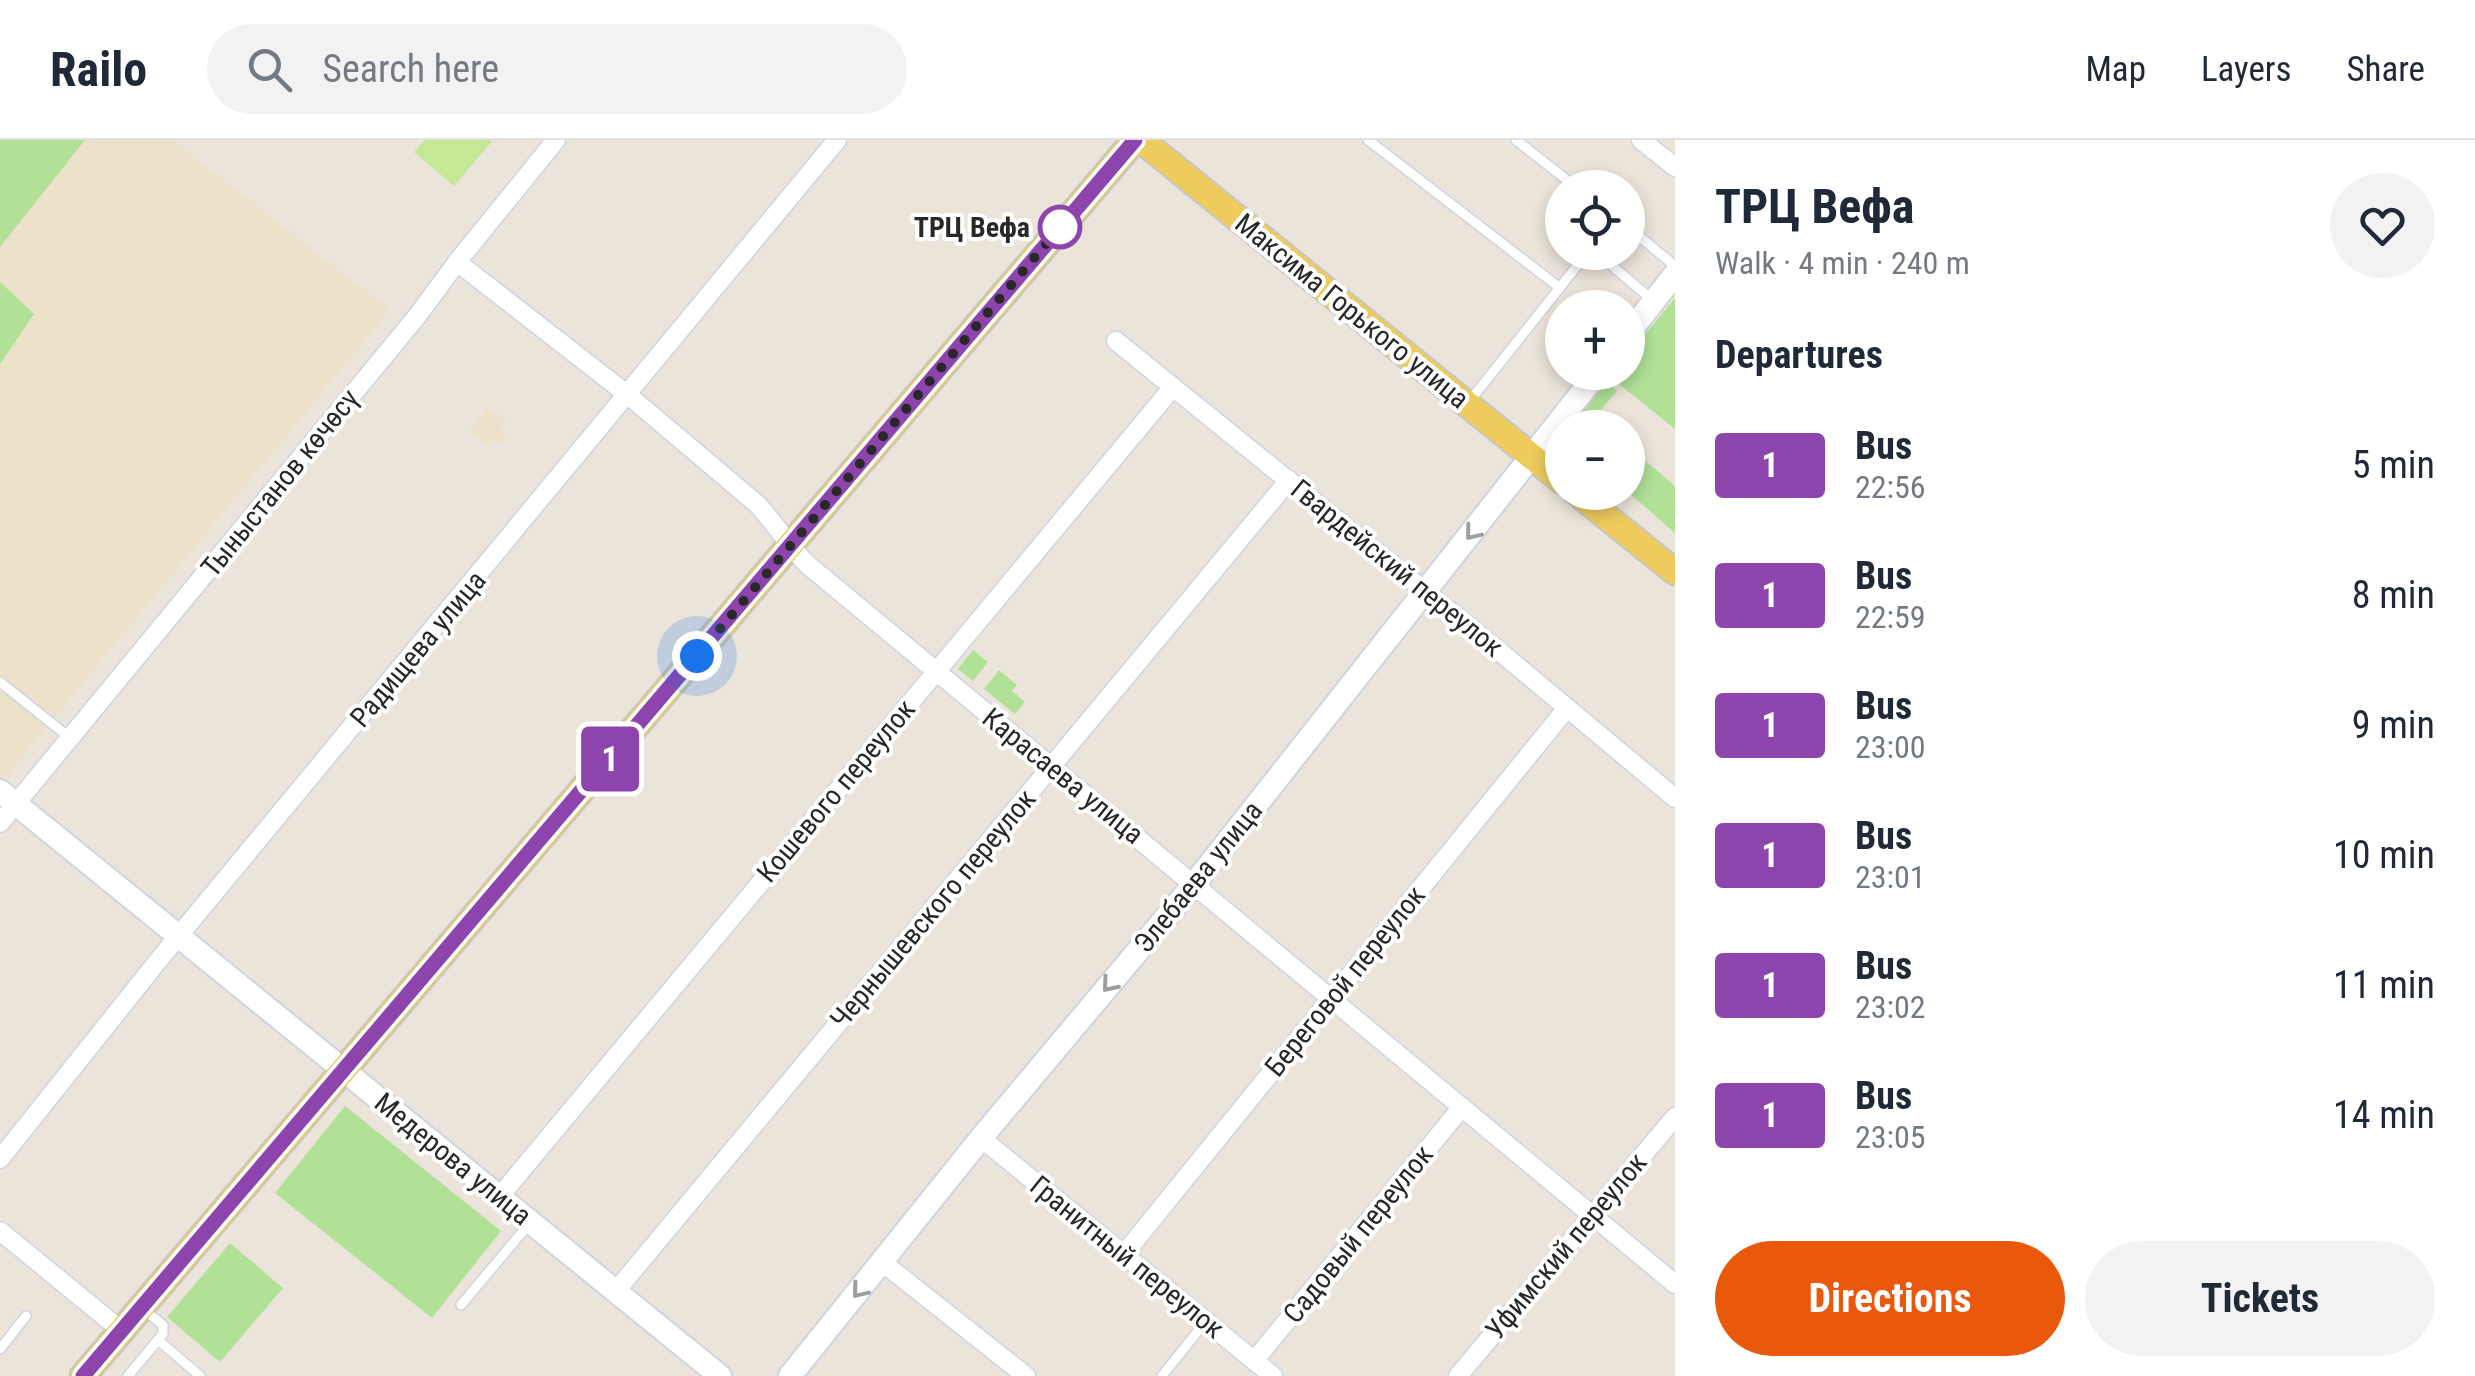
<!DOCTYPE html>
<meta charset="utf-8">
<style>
body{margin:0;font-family:"Roboto Condensed",sans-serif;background:#f2f2f3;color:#1f2937;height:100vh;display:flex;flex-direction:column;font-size:38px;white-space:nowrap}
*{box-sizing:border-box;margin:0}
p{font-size:32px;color:#747a83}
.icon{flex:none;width:55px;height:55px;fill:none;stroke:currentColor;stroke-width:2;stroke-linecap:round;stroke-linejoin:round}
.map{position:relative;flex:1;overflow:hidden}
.drawer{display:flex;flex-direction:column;background:#fff;width:800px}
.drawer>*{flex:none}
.badge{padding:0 20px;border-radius:8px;font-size:35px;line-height:65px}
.tools{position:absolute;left:1545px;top:30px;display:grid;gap:20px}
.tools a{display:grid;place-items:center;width:100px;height:100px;border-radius:50%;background:#fff;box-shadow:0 5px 15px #0003;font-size:50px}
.you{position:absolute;width:50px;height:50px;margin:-25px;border:8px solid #fff;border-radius:50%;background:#1a73e8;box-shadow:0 0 0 15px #1a73e833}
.map>.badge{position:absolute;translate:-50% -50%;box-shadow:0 0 0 5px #fff}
h2{padding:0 40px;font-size:38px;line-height:90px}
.round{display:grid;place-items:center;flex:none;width:105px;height:105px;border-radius:52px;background:#f2f2f3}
.summary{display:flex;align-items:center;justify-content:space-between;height:170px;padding:0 40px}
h1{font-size:48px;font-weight:700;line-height:75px}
.primary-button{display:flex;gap:20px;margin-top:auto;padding:20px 40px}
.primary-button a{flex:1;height:115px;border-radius:60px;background:#ea580c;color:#fff;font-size:40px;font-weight:700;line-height:115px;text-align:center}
.primary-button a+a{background:#f2f2f3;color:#1f2937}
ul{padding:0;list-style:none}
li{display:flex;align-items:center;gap:30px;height:130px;padding:0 40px}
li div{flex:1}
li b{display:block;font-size:38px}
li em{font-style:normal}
li .badge{min-width:110px;font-weight:700;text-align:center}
header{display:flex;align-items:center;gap:60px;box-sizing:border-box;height:140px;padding:0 50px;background:#fff;border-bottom:2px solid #e0e1e3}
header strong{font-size:48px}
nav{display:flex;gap:55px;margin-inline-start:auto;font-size:35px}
.search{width:700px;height:90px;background:#f2f2f3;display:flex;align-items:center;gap:25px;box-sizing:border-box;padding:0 35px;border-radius:55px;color:#747a83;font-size:38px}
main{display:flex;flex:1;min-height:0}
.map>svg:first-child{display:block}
</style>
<header>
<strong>Railo</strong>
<div class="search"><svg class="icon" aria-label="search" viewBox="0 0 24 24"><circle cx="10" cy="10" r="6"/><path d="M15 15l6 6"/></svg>Search here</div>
<nav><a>Map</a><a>Layers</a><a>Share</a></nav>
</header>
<main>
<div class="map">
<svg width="1675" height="1236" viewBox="0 0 1675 1236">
<rect width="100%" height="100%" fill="#ebe4da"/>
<g fill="#ece1c9">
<polygon points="0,0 173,0 390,170 0,644"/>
<polygon points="487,267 506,282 500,290 507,296 500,304 493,298 488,305 469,291"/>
</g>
<g fill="#b0e197">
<polygon points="0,0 85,0 0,107"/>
<polygon points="0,142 34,174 0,224"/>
<polygon points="1675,158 1675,289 1609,236 1612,233 1628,232 1628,215"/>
<polygon points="1600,236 1617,251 1594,278 1605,287 1562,288 1562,297 1558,293"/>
<polygon points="1628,306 1675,346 1675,393 1628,352"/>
<polygon points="973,510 988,522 973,541 958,529"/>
<polygon points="999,530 1017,545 1012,551 1025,562 1015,574 984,549"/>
<polygon points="345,966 501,1091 432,1178 275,1053"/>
<polygon points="230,1103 283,1148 220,1222 167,1177"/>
</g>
<polygon fill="#c4e893" points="425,0 493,0 454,46 414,12"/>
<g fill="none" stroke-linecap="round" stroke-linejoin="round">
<g stroke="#d0d3e1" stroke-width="12">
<g id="lane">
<polyline points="1368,0 1560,148"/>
<polyline points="1516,0 1577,48"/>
<polyline points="1628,87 1675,126"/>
<polyline points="1596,112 1651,159"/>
<polyline points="1469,262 1588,112"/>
<polyline points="0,542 70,598"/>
<polyline points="461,1165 529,1084"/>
<polyline points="158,1200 200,1236"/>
<polyline points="0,1209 26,1176"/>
<polyline points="128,1236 163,1194 163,1185 143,1169"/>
<polyline points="1162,1236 1206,1181"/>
</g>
</g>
<g stroke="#d0d3e1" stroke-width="21">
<g id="street">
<polyline points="1641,0 1675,27"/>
<path d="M457,122L628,255L757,364C776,384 788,406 808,425L1675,1144"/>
<polyline points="1116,201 1505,516 1675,658"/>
<polyline points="0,683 418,175 457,122 556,0"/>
<polyline points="981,998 1273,1236"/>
<polyline points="0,1019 157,822 837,0"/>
<polyline points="500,1056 1173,247"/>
<polyline points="0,1091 122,1191"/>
<polyline points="1124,1114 1567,568"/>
<polyline points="882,1122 1026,1236"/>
<polyline points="616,1151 1289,340"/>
<polyline points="1254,1221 1462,967"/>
<polyline points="1458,1236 1675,977"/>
</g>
</g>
<g stroke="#d0d3e1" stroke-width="26">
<g id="secondary">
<polyline points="1628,194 1675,134"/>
<polyline points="0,651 720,1236"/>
<polyline points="790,1236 981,998 1194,744 1598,232"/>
</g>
</g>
<g stroke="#c7c7c7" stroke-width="29">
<g id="primary">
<polyline points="1141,0 1562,341"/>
<polyline points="1576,352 1675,432"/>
<polyline points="83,1236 1135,0"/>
</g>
</g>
<use href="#lane" stroke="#fff" stroke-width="9"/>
<use href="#street" stroke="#fff" stroke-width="18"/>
<use href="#secondary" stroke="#fff" stroke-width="22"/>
<use href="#primary" stroke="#edcb5d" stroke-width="25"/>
</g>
<defs><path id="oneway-chevron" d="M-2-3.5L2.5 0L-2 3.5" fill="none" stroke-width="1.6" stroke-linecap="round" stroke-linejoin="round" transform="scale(2.5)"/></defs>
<g stroke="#9e9e9e">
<use href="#oneway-chevron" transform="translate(1472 393) rotate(129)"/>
<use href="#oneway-chevron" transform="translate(1109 845) rotate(130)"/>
<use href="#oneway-chevron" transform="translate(859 1151) rotate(129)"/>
</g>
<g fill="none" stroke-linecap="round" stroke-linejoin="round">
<g stroke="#fff" stroke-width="22">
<polyline id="line" points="83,1236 1135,0"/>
</g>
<use href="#line" stroke="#8e44ad" stroke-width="15"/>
<polyline stroke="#282828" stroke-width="10" stroke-dasharray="0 18" points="697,516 1062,85 1060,87"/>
</g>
<circle fill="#fff" stroke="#8e44ad" stroke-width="5" cx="1060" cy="87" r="20"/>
<g text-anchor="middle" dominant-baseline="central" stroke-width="8" stroke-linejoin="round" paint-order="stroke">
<g font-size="28" font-weight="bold" fill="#282828" stroke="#fff" text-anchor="end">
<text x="1030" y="87">ТРЦ Вефа</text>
</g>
<g font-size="28" fill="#282828" stroke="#fff">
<text transform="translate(1352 171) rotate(39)">Максима Горького улица</text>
<text transform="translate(280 343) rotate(-51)">Тыныстанов көчөсү</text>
<text transform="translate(1397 428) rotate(39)">Гвардейский переулок</text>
<text transform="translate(418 509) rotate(-50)">Радищева улица</text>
<text transform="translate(1063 636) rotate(39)">Карасаева улица</text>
<text transform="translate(836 651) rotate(-50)">Кошевого переулок</text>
<text transform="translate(1198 737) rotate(-51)">Элебаева улица</text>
<text transform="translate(933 769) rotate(-50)">Чернышевского переулок</text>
<text transform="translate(1345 841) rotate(-51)">Береговой переулок</text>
<text transform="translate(453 1019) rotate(39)">Медерова улица</text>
<text transform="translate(1358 1094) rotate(-51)">Садовый переулок</text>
<text transform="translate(1566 1106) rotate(-50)">Уфимский переулок</text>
<text transform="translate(1127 1117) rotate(39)">Гранитный переулок</text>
</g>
</g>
</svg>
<div class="tools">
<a><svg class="icon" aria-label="locate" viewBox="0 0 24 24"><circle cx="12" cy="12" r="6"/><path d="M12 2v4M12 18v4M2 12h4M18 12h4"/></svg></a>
<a>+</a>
<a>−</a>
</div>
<div class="you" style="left:697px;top:516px"></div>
<b class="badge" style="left:610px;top:619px;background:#8e44ad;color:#fff">1</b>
</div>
<section class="drawer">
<div class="summary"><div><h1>ТРЦ Вефа</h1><p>Walk · 4 min · 240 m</p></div><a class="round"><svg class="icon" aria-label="heart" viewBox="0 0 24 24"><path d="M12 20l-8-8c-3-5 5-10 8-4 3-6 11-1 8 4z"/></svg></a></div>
<h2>Departures</h2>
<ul>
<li><span class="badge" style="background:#8e44ad;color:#fff">1</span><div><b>Bus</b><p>22:56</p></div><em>5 min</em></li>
<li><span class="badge" style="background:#8e44ad;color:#fff">1</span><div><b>Bus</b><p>22:59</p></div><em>8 min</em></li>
<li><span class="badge" style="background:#8e44ad;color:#fff">1</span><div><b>Bus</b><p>23:00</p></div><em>9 min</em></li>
<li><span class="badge" style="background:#8e44ad;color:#fff">1</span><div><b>Bus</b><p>23:01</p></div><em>10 min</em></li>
<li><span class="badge" style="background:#8e44ad;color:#fff">1</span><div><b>Bus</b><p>23:02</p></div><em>11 min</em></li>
<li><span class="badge" style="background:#8e44ad;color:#fff">1</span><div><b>Bus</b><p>23:05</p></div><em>14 min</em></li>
</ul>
<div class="primary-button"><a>Directions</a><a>Tickets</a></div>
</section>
</main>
